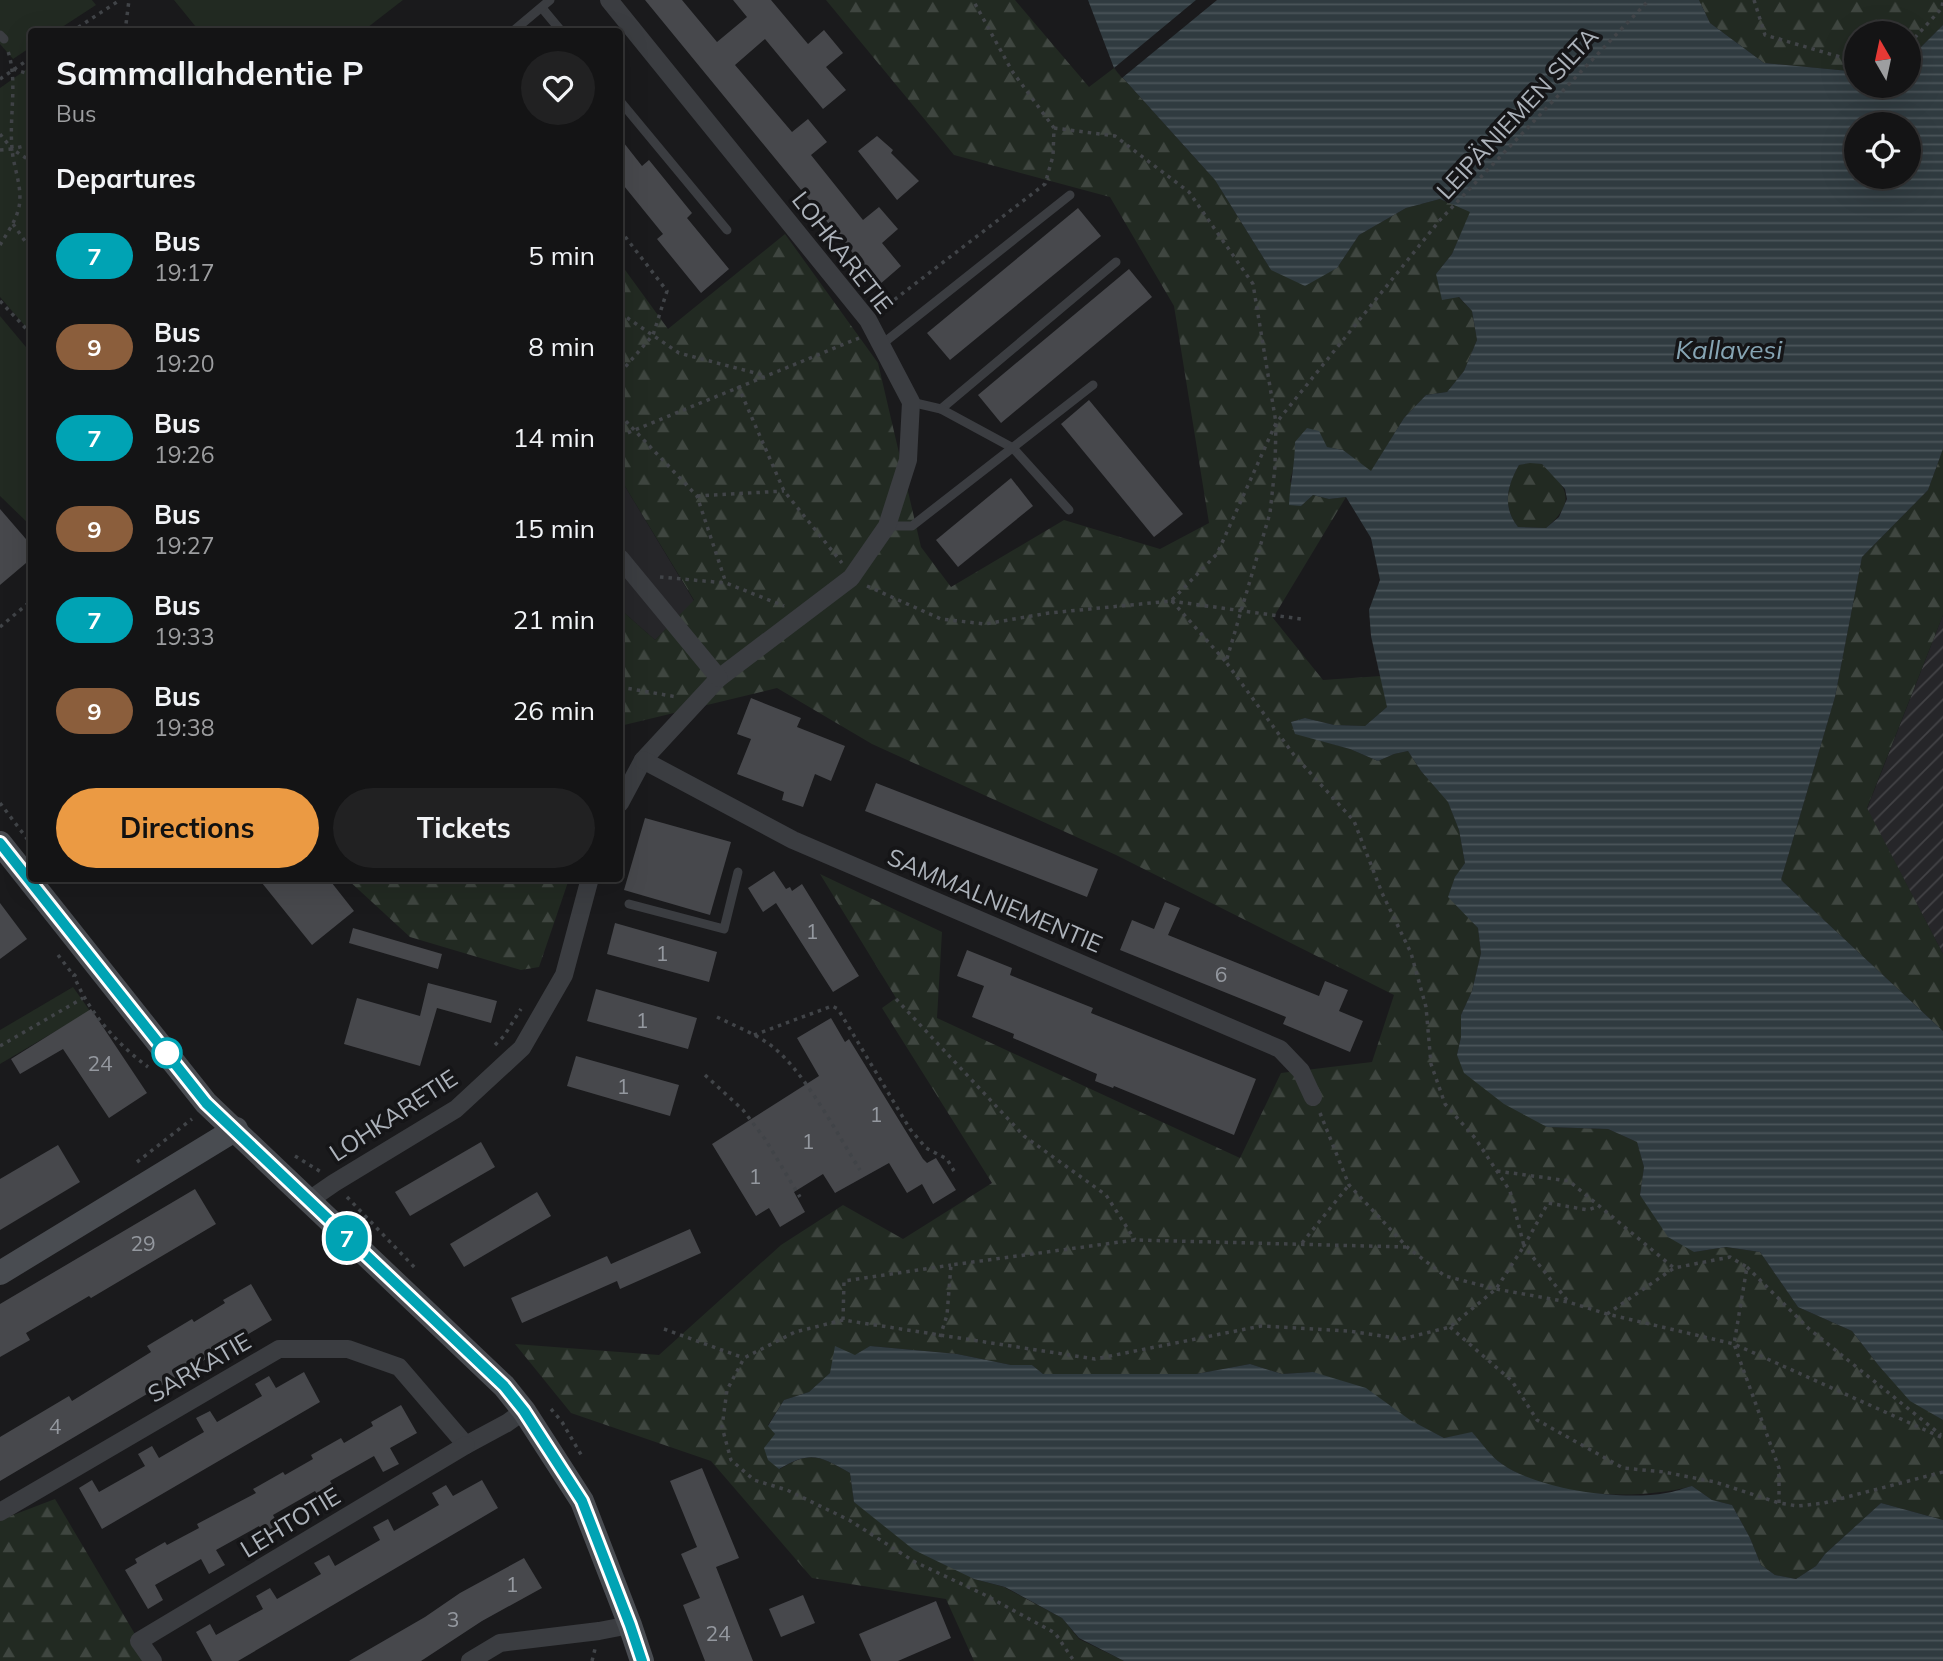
<!DOCTYPE html>
<meta charset="utf-8">
<style>
body{margin:0;font-family:Mulish,sans-serif;background:#212122;color:#f1f3f6;height:100vh;display:flex;flex-direction:column;font-size:26px;white-space:nowrap}
*{box-sizing:border-box;margin:0}
p{font-size:23px;color:#9d9ea0}
.icon{flex:none;width:38px;height:38px;fill:none;stroke:currentColor;stroke-width:2;stroke-linecap:round;stroke-linejoin:round}
.map{position:relative;flex:1;overflow:hidden}
.drawer{position:absolute;left:28px;top:28px;width:595px;height:854px;display:flex;flex-direction:column;background:#141415;border-radius:7px;box-shadow:0 7px 28px #0002,0 0 0 2px #333334}
.drawer>*{flex:none}
.badge{padding:0 14px;border-radius:23px;font-size:24px;line-height:46px}
.needle{width:46px;rotate:351deg}
.controls{position:absolute;left:1844px;top:21px;display:grid;gap:14px}
.controls a{display:grid;place-items:center;width:77px;height:77px;border-radius:50%;background:#141415;box-shadow:0 7px 28px #0002,0 0 0 2px #333334;font-size:35px}
.map>.badge{position:absolute;translate:-50% -50%;box-shadow:0 0 0 4px #fff}
h2{padding:0 28px;font-size:26px;line-height:63px}
.round{display:grid;place-items:center;flex:none;width:74px;height:74px;border-radius:37px;background:#212122}
.overview{display:flex;align-items:center;justify-content:space-between;height:119px;padding:0 28px}
h1{font-size:33px;font-weight:700;line-height:52px}
.button{display:flex;gap:14px;margin-top:auto;padding:14px 28px}
.button a{flex:1;height:80px;border-radius:42px;background:#eb9a43;color:#111;font-size:28px;font-weight:700;line-height:80px;text-align:center}
.button a+a{background:#212122;color:#f1f3f6}
ul{padding:0;list-style:none}
li{display:flex;align-items:center;gap:21px;height:91px;padding:0 28px}
li div{flex:1}
li b{display:block;font-size:26px}
li em{font-style:normal}
li .badge{min-width:77px;font-weight:700;text-align:center}
.map>svg:first-child{display:block}
</style>
<div class="map">
<svg width="1943" height="1661" viewBox="0 0 1943 1661">
<defs>
<pattern id="industrial-furrows" width="10" height="10" patternUnits="userSpaceOnUse" patternTransform="scale(1.75)"><rect width="10" height="10" fill="#262629"/><path d="M-1 1l2-2M0 10L10 0M9 11l2-2" fill="none" stroke="#434346"/></pattern>
<pattern id="forest-firs" width="22" height="20" patternUnits="userSpaceOnUse" patternTransform="scale(1.75)"><rect width="22" height="20" fill="#222a22"/><path d="M5 1l3.5 6h-7zM16 11l3.5 6h-7z" fill="#3f4640"/></pattern>
<pattern id="water-rules" width="6" height="5" patternUnits="userSpaceOnUse" patternTransform="scale(1.75)"><rect width="6" height="5" fill="#303b40"/><path d="M0 2.5h6" fill="none" stroke="#4b555a"/></pattern>
</defs>
<rect width="100%" height="100%" fill="#1a1a1c"/>
<polygon fill="#262629" points="620,478 694,601 655,640 620,609"/>
<polygon fill="url(#industrial-furrows)" points="1943,615 1943,954 1867,809"/>
<g fill="url(#forest-firs)">
<path d="M826,0H1015L1089,87L1114,68L1215,180L1271,270L1337,268L1359,235L1406,208L1440,199L1471,211L1452,254L1436,274L1472,311L1477,340L1464,371L1447,392L1426,395L1404,418L1371,472L1343,450L1295,442V462L1290,481L1301,506L1313,495L1329,499L1346,497L1273,618L1323,680L1381,676L1387,707L1365,726L1334,725L1305,718L1291,722L1295,733L1350,749L1378,761L1394,754L1408,751L1421,771L1448,801L1459,830L1465,863L1455,878L1449,897L1478,928L1481,953L1472,991L1461,1015V1037L1457,1055L1547,1127L1608,1129L1637,1142L1644,1167L1640,1195L1694,1252L1726,1247L1760,1252L1798,1307L1852,1331L1879,1366L1910,1400L1943,1420V1520L1881,1503L1825,1554L1816,1566L1796,1579L1775,1575L1761,1565L1750,1538L1732,1505L1712,1500L1692,1486C1636,1501 1551,1498 1502,1464C1491,1457 1481,1443 1472,1433L1444,1438L1313,1372L1282,1374L1250,1364L1196,1374H1043L1032,1365H1011L957,1354L870,1346L830,1373L809,1392L784,1400L768,1425L775,1434L780,1469C811,1450 820,1456 850,1473L854,1502L974,1579L1004,1587L1062,1618L1079,1639L1124,1661H974L946,1599L812,1578L711,1461L571,1413L515,1344L659,1355L781,1245L843,1205L903,1239L992,1183L882,1008L896,998L820,874L942,932L937,1018L1240,1158L1281,1073L1372,1062L1394,995L1116,855L872,744L777,688L620,726V609L655,640L694,600L620,478V263L668,329L785,234L878,363L921,547L951,587L1064,520L1160,549L1209,523L1174,306L1110,197L954,155Z"/>
<polygon points="1699,0 1943,0 1943,25 1920,48 1909,54 1909,33 1857,33 1857,70 1849,71 1764,63 1710,23"/>
<polygon points="1943,449 1943,615 1867,808 1943,954 1943,1031 1781,880 1835,697 1862,557 1928,490"/>
<path d="M1530,462L1542,464C1569,488 1576,502 1546,528L1518,527C1502,507 1507,485 1519,465Z"/>
<polygon points="347,879 569,879 539,967 521,970 410,937"/>
<polygon points="55,1499 139,1641 147,1661 0,1661 0,1520"/>
</g>
<g fill="#222a22">
<polygon points="0,0 92,0 96,5 56,31 32,32 31,47 13,59 0,44"/>
<polygon points="174,0 403,0 363,31 200,32"/>
<polygon points="31,66 31,333 0,297 0,88"/>
<polygon points="0,316 31,353 31,526 0,496"/>
<polygon points="73,987 90,1011 0,1064 0,1030"/>
</g>
<g fill="url(#water-rules)" fill-rule="evenodd">
<path d="M1088,0H1699L1710,23L1764,63L1849,71L1857,70V86H1909V54L1920,48L1943,25V449L1928,490L1862,557L1835,697L1781,880L1943,1031V1420L1910,1401L1879,1366L1852,1331L1798,1307L1760,1252L1726,1247L1694,1252L1668,1237L1640,1195L1644,1167L1637,1142L1608,1129L1547,1127L1504,1104L1464,1073L1457,1055L1461,1037V1015L1472,991L1481,953L1478,928L1448,897L1455,877L1465,863L1459,830L1448,802L1421,771L1408,751L1394,754L1378,761L1350,749L1295,734L1291,722L1305,718L1334,725L1365,726L1387,707L1371,636L1369,610L1380,580L1371,538L1346,497L1329,499L1313,495L1301,506L1289,505C1290,484 1295,464 1295,442L1307,428L1319,431L1327,447L1343,450L1371,471L1404,418L1426,395L1447,392L1464,371L1477,340L1472,311L1459,297L1442,300L1436,274L1452,254L1470,212L1440,199L1406,208L1359,235L1337,268L1305,286L1271,270L1215,180L1114,68ZM1857,124H1909V177H1857ZM1530,463L1542,464L1565,489L1567,499L1559,517L1546,528L1518,527C1502,507 1507,486 1519,465Z"/>
<path d="M835,1346L855,1355L870,1346L957,1354L1011,1365H1032L1043,1374H1196L1250,1364L1282,1374L1313,1372L1366,1388L1410,1420L1444,1438L1472,1432C1481,1442 1491,1457 1502,1464C1539,1490 1622,1501 1666,1493C1675,1492 1684,1488 1692,1486L1712,1500L1732,1505L1750,1538L1761,1565L1775,1575L1796,1579L1816,1566L1825,1554L1881,1503L1943,1520V1661H1124L1079,1638L1062,1618L1005,1587L974,1579L914,1550L854,1502L850,1473C820,1456 811,1450 779,1469L768,1460L764,1448L775,1434L768,1426L784,1400L809,1392L830,1373Z"/>
</g>
<polygon fill="#1a1a1c" points="1196,0 1217,0 1122,78 1114,68"/>
<g fill="#47484c">
<polygon points="645,0 682,0 717,42 747,17 733,0 771,0 808,44 824,30 843,53 826,67 846,90 823,109 765,39 735,65 792,132 808,119 827,142 811,155 863,220 879,207 898,229 882,243 901,266 879,285"/>
<polygon points="877,136 893,150 891,153 919,181 897,200 858,151"/>
<polygon points="620,138 642,166 649,160 692,213 687,218 729,269 701,293 657,239 663,234 620,181"/>
<polygon points="1078,208 1101,236 950,360 927,333"/>
<polygon points="1129,269 1152,297 1001,423 978,395"/>
<polygon points="1089,400 1183,514 1154,537 1061,424"/>
<polygon points="1011,478 1033,506 958,567 936,540"/>
<polygon points="0,509 32,546 32,558 0,585"/>
<polygon points="751,698 801,718 797,727 845,746 831,781 815,774 803,807 782,800 784,792 737,774 751,739 737,734"/>
<polygon points="876,783 1098,869 1087,897 865,811"/>
<polygon points="645,818 731,842 710,915 624,890"/>
<polygon points="774,871 786,889 790,887 792,891 802,884 859,976 833,992 776,903 763,912 748,888"/>
<polygon points="258,878 328,878 354,911 312,945"/>
<polygon points="1165,902 1180,908 1168,935 1319,996 1325,981 1348,990 1339,1011 1363,1021 1350,1052 1283,1024 1286,1017 1120,950 1132,920 1154,929"/>
<polygon points="0,903 27,939 0,959"/>
<polygon points="615,923 717,952 709,982 607,954"/>
<polygon points="353,928 442,954 438,969 349,943"/>
<polygon points="967,950 1012,968 1010,975 1093,1008 1091,1013 1256,1079 1234,1135 1114,1086 1113,1088 1095,1081 1097,1074 1013,1038 1014,1034 972,1017 984,986 957,976"/>
<polygon points="428,983 497,1001 491,1023 437,1008 420,1066 344,1044 357,998 420,1016"/>
<polygon points="596,989 697,1018 688,1049 587,1021"/>
<polygon points="91,1009 147,1093 109,1118 63,1049 20,1074 11,1059"/>
<polygon points="831,1018 845,1042 849,1039 923,1159 927,1163 936,1158 956,1190 933,1204 922,1184 907,1193 889,1163 835,1193 823,1174 794,1192 805,1212 780,1227 769,1208 756,1216 712,1144 819,1076 797,1038"/>
<polygon points="576,1056 679,1085 670,1116 567,1086"/>
<polygon points="481,1142 495,1167 410,1216 395,1192"/>
<polygon points="58,1145 80,1182 0,1230 0,1179"/>
<polygon points="195,1189 216,1224 91,1298 89,1296 26,1333 30,1340 0,1357 0,1304"/>
<polygon points="537,1192 551,1216 464,1267 450,1244"/>
<polygon points="690,1229 701,1253 620,1289 617,1281 522,1323 511,1298 607,1256 611,1264"/>
<polygon points="251,1284 272,1320 0,1481 0,1437 69,1396 72,1401 151,1352 147,1346 192,1319 194,1322 225,1303 223,1300"/>
<polygon points="304,1372 320,1402 102,1529 79,1488 92,1480 99,1492 145,1466 138,1454 152,1446 159,1458 204,1432 196,1418 210,1411 217,1422 262,1396 255,1384 269,1376 276,1388"/>
<polygon points="401,1405 417,1433 390,1448 399,1464 383,1472 374,1456 330,1481 339,1496 324,1505 315,1491 273,1515 281,1530 266,1539 259,1526 216,1550 225,1565 209,1574 201,1559 155,1585 163,1600 148,1609 125,1570 137,1563 135,1559 165,1542 167,1545 199,1528 197,1524 256,1493 253,1489 283,1472 285,1475 313,1459 311,1455 341,1438 344,1443 373,1426 371,1422"/>
<polygon points="702,1468 739,1558 716,1567 753,1661 705,1661 683,1605 700,1598 681,1554 697,1547 670,1481"/>
<polygon points="482,1480 498,1508 238,1661 212,1661 196,1632 210,1624 216,1635 263,1609 256,1596 270,1588 277,1599 321,1574 314,1563 329,1555 335,1566 380,1540 373,1527 388,1519 394,1531 439,1505 432,1493 446,1485 453,1496"/>
<polygon points="524,1558 542,1588 482,1621 421,1661 349,1661 425,1617 460,1593"/>
<polygon points="803,1595 815,1623 781,1637 769,1609"/>
<polygon points="936,1601 951,1638 898,1661 871,1661 859,1634"/>
</g>
<g fill="none" stroke-linecap="round" stroke-linejoin="round">
<g stroke="#414448" stroke-width="3.5" stroke-dasharray="3.5 5" stroke-linecap="butt">
<polyline points="1754,0 1765,35 1847,59 1857,57"/>
<polyline points="71,32 120,0"/>
<polyline points="125,32 129,0"/>
<polyline points="1909,44 1942,8 1943,0"/>
<polyline points="13,69 32,75"/>
<polyline points="0,79 32,57"/>
<polyline points="1054,128 1115,136 1189,192 1253,284 1276,423 1275,467 1270,513 1226,662 1294,755 1354,821 1382,893 1411,953 1426,1007 1431,1064 1445,1104 1475,1138 1510,1191 1524,1246 1496,1289 1450,1327 1402,1339 1348,1331 1261,1326 1095,1359 843,1320 795,1332 744,1358 727,1390 722,1427 731,1460 754,1480 787,1490 849,1520 915,1562 985,1595 1055,1633 1074,1661"/>
<polyline points="0,134 12,149 32,144"/>
<polyline points="0,150 12,149 32,162"/>
<polyline points="13,224 32,251"/>
<polyline points="620,230 667,291 653,335 620,373"/>
<path d="M0,245C7,233 16,221 19,207C23,187 13,167 12,148C9,115 18,83 8,51"/>
<polyline points="0,301 32,335"/>
<polyline points="881,310 1045,184 1053,156 1054,128 1012,71 973,0"/>
<polyline points="620,313 679,353 763,375"/>
<polyline points="738,386 784,491 842,563"/>
<polyline points="620,415 697,496 726,583"/>
<polyline points="620,436 859,338"/>
<polyline points="697,496 784,491"/>
<polyline points="660,577 726,583 784,606"/>
<polyline points="867,586 941,619 985,624 1049,613 1171,601 1217,554 1276,423 1440,220 1649,0"/>
<polyline points="1171,601 1301,619"/>
<polyline points="1172,601 1226,662"/>
<polyline points="0,627 32,600"/>
<polyline points="620,687 677,697"/>
<polyline points="0,803 28,840"/>
<polyline points="236,879 236,878"/>
<polyline points="58,955 74,976"/>
<path d="M76,974L74,976C88,1011 117,1044 148,1067"/>
<polyline points="896,999 1024,1136 1106,1195 1135,1240"/>
<path d="M717,1017C733,1025 751,1032 766,1042C801,1064 837,1134 860,1170"/>
<polyline points="754,1035 832,1006 838,1009 910,1129 926,1148 947,1159 954,1171"/>
<polyline points="495,1045 504,1036 521,1009"/>
<polyline points="0,1046 83,998"/>
<polyline points="705,1075 743,1110 765,1139 800,1197"/>
<polyline points="1320,1113 1349,1185 1407,1247 1445,1276 1496,1289 1568,1302 1607,1314 1734,1344 1943,1438"/>
<polyline points="295,1156 321,1172"/>
<polyline points="137,1162 192,1119"/>
<polyline points="1497,1171 1569,1181 1674,1268"/>
<polyline points="347,1197 417,1270"/>
<polyline points="1302,1243 1349,1185"/>
<polyline points="1747,1267 1808,1328 1941,1435"/>
<polyline points="1567,1300 1524,1246 1548,1203 1588,1210 1599,1206"/>
<polyline points="1607,1314 1674,1268 1730,1257 1747,1267 1734,1344 1779,1468 1779,1503"/>
<polyline points="843,1320 844,1281 951,1265"/>
<polyline points="1450,1327 1512,1381 1537,1420 1623,1468 1664,1472 1715,1482 1779,1503 1798,1506 1824,1503 1943,1472"/>
<polyline points="664,1329 744,1358"/>
<polyline points="940,1337 947,1315 951,1265 1135,1240 1406,1247"/>
<polyline points="551,1409 562,1422 583,1458"/>
<polyline points="592,1661 595,1649"/>
</g>
<g stroke="#3b3d41" stroke-width="9">
<polyline points="542,8 562,32"/>
<polyline points="512,32 550,0"/>
<polyline points="0,35 4,39"/>
<polyline points="620,101 727,230"/>
<polyline points="881,345 1070,195"/>
<polyline points="911,402 941,409 1116,262"/>
<polyline points="941,409 1013,448 1069,510"/>
<polyline points="887,526 912,526 1093,385"/>
<polyline points="629,904 724,929 738,872"/>
</g>
<g stroke="#3b3d41" stroke-width="18">
<polyline points="609,0 868,320 911,402 908,460 887,526 851,578 719,678 643,760 620,803"/>
<polyline points="620,558 719,678"/>
<polyline points="643,760 793,840 1280,1049 1301,1071 1313,1097"/>
<polyline points="308,1201 334,1183 456,1109 522,1048 564,975 590,878"/>
<polyline points="0,1512 279,1349 348,1349 399,1367 466,1445 507,1423 524,1411"/>
<polyline points="153,1661 139,1641 466,1445"/>
<polyline points="470,1661 500,1643 599,1631 630,1625"/>
</g>
<g stroke="#494c51" stroke-width="24">
<polyline points="0,843 206,1103 504,1386 524,1411 582,1501 630,1625 642,1661"/>
<polyline points="0,1273 236,1129"/>
</g>
</g>
<g fill="none" stroke-linecap="round" stroke-linejoin="round">
<g stroke="#fff" stroke-width="16">
<polyline id="line" points="0,843 206,1103 504,1386 524,1411 582,1501 630,1625 642,1661"/>
</g>
<use href="#line" stroke="#00a3b4" stroke-width="10"/>
</g>
<circle fill="#fff" stroke="#00a3b4" stroke-width="3.5" cx="167" cy="1053" r="14"/>
<g text-anchor="middle" dominant-baseline="central" stroke-width="7" stroke-linejoin="round" paint-order="stroke">
<g font-size="21" fill="#94989f">
<text x="812" y="931">1</text>
<text x="662" y="953">1</text>
<text x="1221" y="974">6</text>
<text x="642" y="1020">1</text>
<text x="100" y="1063">24</text>
<text x="623" y="1086">1</text>
<text x="876" y="1114">1</text>
<text x="808" y="1141">1</text>
<text x="755" y="1176">1</text>
<text x="143" y="1243">29</text>
<text x="55" y="1426">4</text>
<text x="512" y="1584">1</text>
<text x="453" y="1619">3</text>
<text x="718" y="1633">24</text>
</g>
<g font-size="24" fill="#adb3bb" stroke="#151517">
<text transform="translate(1517 113) rotate(-47)">LEIPÄNIEMEN SILTA</text>
<text transform="translate(843 252) rotate(52)">LOHKARETIE</text>
<text transform="translate(995 900) rotate(23)">SAMMALNIEMENTIE</text>
<text transform="translate(393 1115) rotate(-33)">LOHKARETIE</text>
<text transform="translate(199 1367) rotate(-30)">SARKATIE</text>
<text transform="translate(290 1522) rotate(-31)">LEHTOTIE</text>
</g>
<g font-size="26" font-style="italic" fill="#86a5b4" stroke="#151517">
<text x="1729" y="349">Kallavesi</text>
</g>
</g>
</svg>
<div class="controls">
<a><svg class="needle" viewBox="-14 -14 28 28"><path d="M0-13l5 13h-10z" fill="#e53935"/><path d="M0 13l5-13h-10z" fill="#9d9ea0"/></svg></a>
<a><svg class="icon" aria-label="locate" viewBox="0 0 24 24"><circle cx="12" cy="12" r="6"/><path d="M12 2v4M12 18v4M2 12h4M18 12h4"/></svg></a>
</div>
<b class="badge" style="left:347px;top:1238px;background:#00a3b4;color:#fff">7</b>
<section class="drawer">
<div class="overview"><div><h1>Sammallahdentie P</h1><p>Bus</p></div><a class="round"><svg class="icon" aria-label="heart" viewBox="0 0 24 24"><path d="M12 20l-8-8c-3-5 5-10 8-4 3-6 11-1 8 4z"/></svg></a></div>
<h2>Departures</h2>
<ul>
<li><span class="badge" style="background:#00a3b4;color:#fff">7</span><div><b>Bus</b><p>19:17</p></div><em>5 min</em></li>
<li><span class="badge" style="background:#8b5e3c;color:#fff">9</span><div><b>Bus</b><p>19:20</p></div><em>8 min</em></li>
<li><span class="badge" style="background:#00a3b4;color:#fff">7</span><div><b>Bus</b><p>19:26</p></div><em>14 min</em></li>
<li><span class="badge" style="background:#8b5e3c;color:#fff">9</span><div><b>Bus</b><p>19:27</p></div><em>15 min</em></li>
<li><span class="badge" style="background:#00a3b4;color:#fff">7</span><div><b>Bus</b><p>19:33</p></div><em>21 min</em></li>
<li><span class="badge" style="background:#8b5e3c;color:#fff">9</span><div><b>Bus</b><p>19:38</p></div><em>26 min</em></li>
</ul>
<div class="button"><a>Directions</a><a>Tickets</a></div>
</section>
</div>
